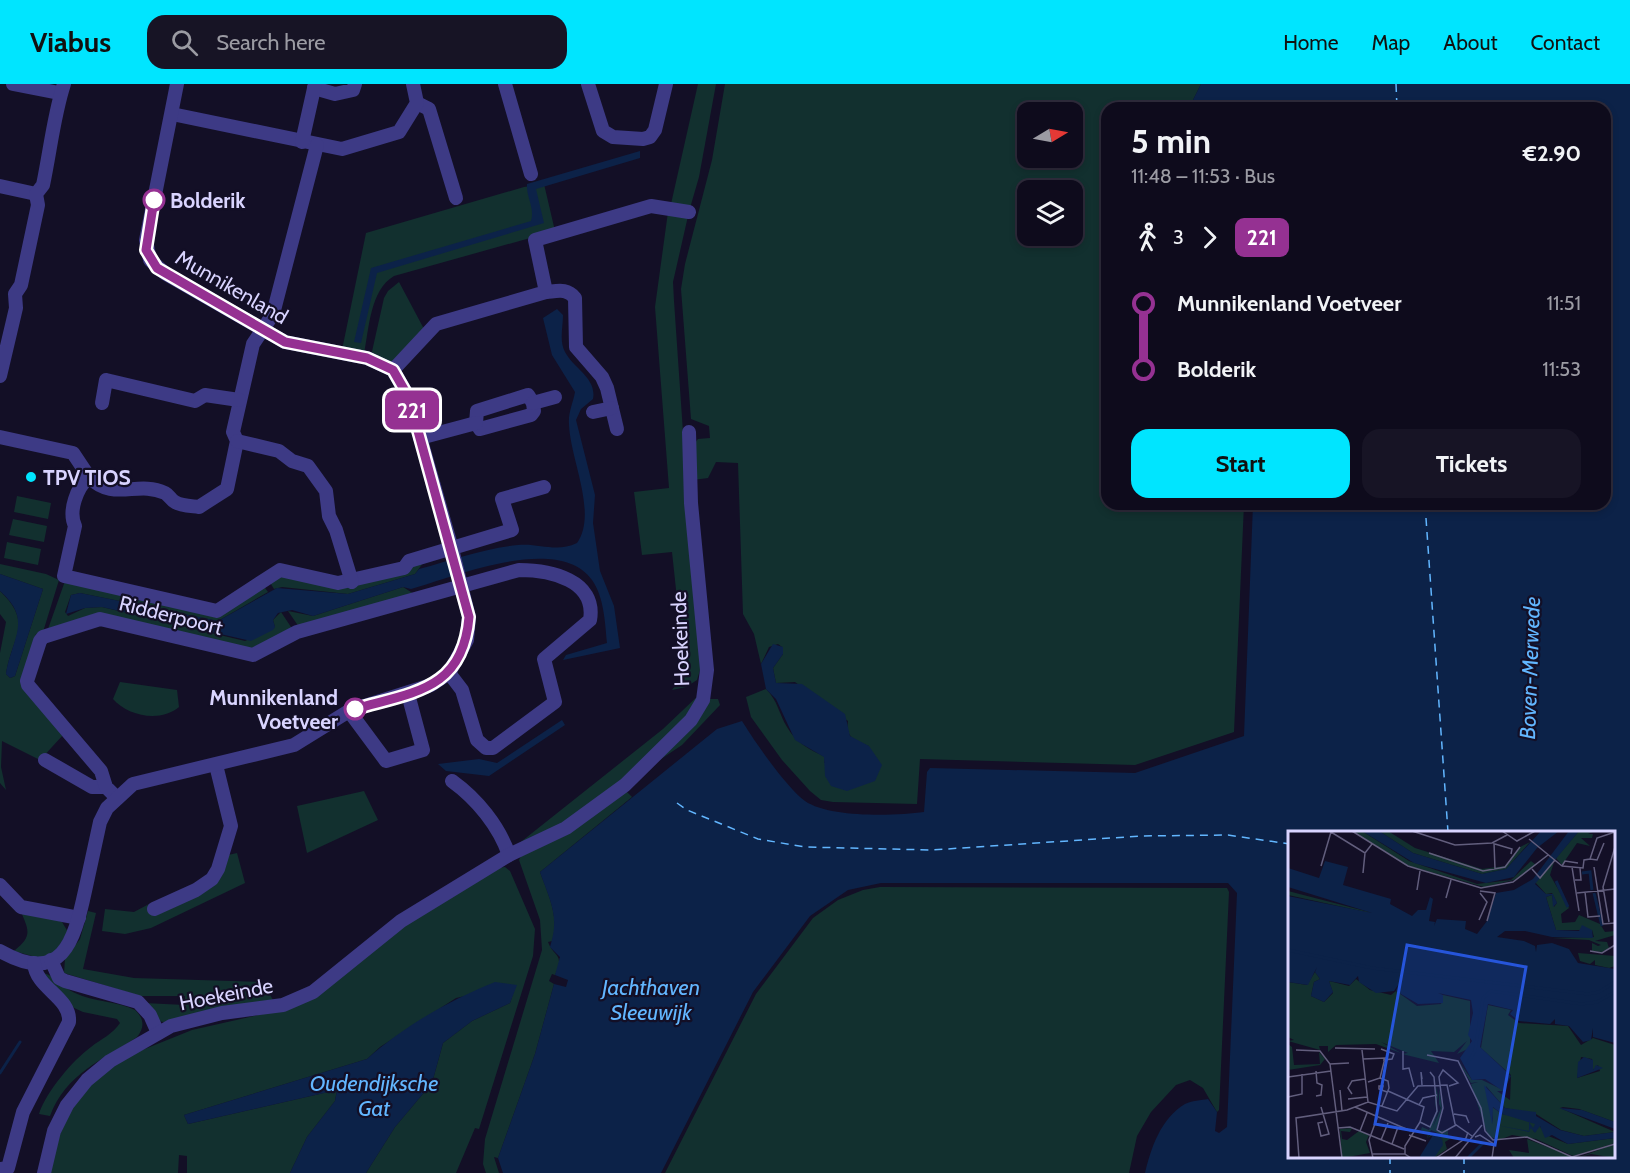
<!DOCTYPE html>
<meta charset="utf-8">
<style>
body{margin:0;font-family:Cabin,sans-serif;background:#171425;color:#f1f3f6;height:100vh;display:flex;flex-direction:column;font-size:22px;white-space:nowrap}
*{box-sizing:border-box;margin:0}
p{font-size:20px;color:#9b9ba3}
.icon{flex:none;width:33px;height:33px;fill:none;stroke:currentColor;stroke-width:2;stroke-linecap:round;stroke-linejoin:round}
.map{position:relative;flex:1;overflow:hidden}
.drawer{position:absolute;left:1101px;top:18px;width:510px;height:408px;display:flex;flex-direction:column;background:#0e0b1c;border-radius:18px;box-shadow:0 3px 9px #0003,0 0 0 2px #2e2b3b}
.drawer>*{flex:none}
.badge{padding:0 12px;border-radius:9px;font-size:21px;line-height:39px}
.needle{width:39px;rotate:80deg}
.fabs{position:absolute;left:1017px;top:18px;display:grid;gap:12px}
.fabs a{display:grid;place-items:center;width:66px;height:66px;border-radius:12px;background:#0e0b1c;box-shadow:0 3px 9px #0003,0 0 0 2px #2e2b3b;font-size:30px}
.map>.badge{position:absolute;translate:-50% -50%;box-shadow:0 0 0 3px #fff}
.legs{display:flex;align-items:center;gap:9px;height:66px;padding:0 30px;font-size:20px}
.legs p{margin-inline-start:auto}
.overview{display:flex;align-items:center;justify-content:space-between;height:102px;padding:0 30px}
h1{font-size:33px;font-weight:800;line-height:45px}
.cta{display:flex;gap:12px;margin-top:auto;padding:12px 30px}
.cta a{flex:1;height:69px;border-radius:18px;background:#00e5ff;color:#111;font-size:24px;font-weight:800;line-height:69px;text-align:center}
.cta a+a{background:#171425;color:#f1f3f6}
ul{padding:0 30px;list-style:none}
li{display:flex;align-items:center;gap:21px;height:66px;font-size:22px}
li i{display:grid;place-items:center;width:9px;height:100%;margin:0 8px;background:currentColor}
li i::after{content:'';width:15px;height:15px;margin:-8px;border:4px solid;border-radius:50%;background:#0e0b1c}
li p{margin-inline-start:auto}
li:first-child i{background:linear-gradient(#0000 50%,currentColor 0)}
li:last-child i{background:linear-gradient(currentColor 50%,#0000 0)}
header{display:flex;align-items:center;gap:36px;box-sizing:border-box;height:84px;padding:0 30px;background:#00e5ff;color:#111}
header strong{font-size:28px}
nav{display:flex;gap:33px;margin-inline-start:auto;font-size:21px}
.search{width:420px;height:54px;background:#171425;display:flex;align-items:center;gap:15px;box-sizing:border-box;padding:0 21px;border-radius:18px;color:#9b9ba3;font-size:22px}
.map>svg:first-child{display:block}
</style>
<header>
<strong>Viabus</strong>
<div class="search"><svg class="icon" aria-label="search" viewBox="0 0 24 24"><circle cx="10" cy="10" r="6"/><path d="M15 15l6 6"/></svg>Search here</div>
<nav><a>Home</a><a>Map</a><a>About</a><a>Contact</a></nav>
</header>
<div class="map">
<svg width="1630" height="1089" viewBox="0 0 1630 1089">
<rect width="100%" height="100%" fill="#130f26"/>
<g fill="#12302f" fill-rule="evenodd">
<polygon points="698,0 716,0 699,93 690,124 671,120"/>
<path d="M725,0H1201L1189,24H1107V420H1244L1234,648L1135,681L920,675L917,720L833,718L821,716L810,707L782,676L751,633L746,613L766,605C778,617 779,630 787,643C796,659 809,665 825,673L824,679L869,662C856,657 845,654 848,637L795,598L776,599L773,584L783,570L782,563L778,560L769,563L761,580L754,550L743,530L738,379L716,378L708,394L693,396L694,360L698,355L710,354L709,342L691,335L681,205L685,180L712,76ZM1028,28H1072V74H1028ZM1028,106H1072V152H1028Z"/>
<path d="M544,100L555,147L394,192C370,206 369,245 364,270L342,266L366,149L524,103Z"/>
<polygon points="668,128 688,132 673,198 674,217 688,421 703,576 697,596 686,603 672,606 679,597 684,580 672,468 642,471 634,408 669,404 655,223"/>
<polygon points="399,198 424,245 393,279 371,272 384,214 388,207"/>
<polygon points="17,412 51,419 48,435 14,428"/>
<polygon points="13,435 47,442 44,458 9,451"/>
<polygon points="7,458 41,465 38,481 4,474"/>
<polygon points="423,479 415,490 348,510 282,503 274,505 269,497 281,491 339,504"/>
<path d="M0,480L46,490L59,496L43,548L36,550L22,595L63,651L40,676L2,657L1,683L6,706L0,699V569L6,538L0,530V507C34,540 12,551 6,590L10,594L15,592L43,505L0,490Z"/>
<polygon points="65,497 211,530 263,501 268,508 218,537 80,509 71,511 65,528 68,532 85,524 102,523 245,557 275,543 273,536 281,528 293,546 255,565 100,532 48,545"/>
<polygon points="403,503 414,510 299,543 288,527 313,532"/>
<path d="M120,598L177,606L179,623C160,639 128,632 113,615Z"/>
<polygon points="701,609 675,650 607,708 567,740 517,761 663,645"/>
<polygon points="708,615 718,615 720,621 682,661 652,681"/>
<path d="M624,705L632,713L540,788C548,810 560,834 552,857L548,858C554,874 565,869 555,891L552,890L549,897L554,900L535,970L498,1074L494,1073L499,1089H486L483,1080L485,1055L542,866L540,836L519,776L522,770Z"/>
<polygon points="364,707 378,736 307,769 297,722"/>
<polygon points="237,769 245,799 151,844 125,850 102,847 105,825 134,828 149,820 153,829 203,806 224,772"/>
<polygon points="505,783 510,787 535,845 533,872 479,1045 475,1044 456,1089 366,1089 395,1043 432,999 443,959 472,937 510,919 516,901 456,914 380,963 367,975 184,1031 188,1040 337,1006 335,1017 307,1053 290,1089 187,1089 187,1072 179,1071 178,1089 50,1089 65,1030 88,1000 125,973 192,946 285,925 410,837 497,784"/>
<polygon points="880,803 1227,804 1229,808 1219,1026 1217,1028 1203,1004 1190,996 1176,1001 1151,1028 1137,1052 1129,1089 665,1089 756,910 813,834 838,816 863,806"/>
<path d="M20,825L62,838L68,848L53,871L39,874L14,867C34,851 28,846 20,825Z"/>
<polygon points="88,827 96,829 83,885 134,894 260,898 264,900 273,916 167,939 159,937 144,919 185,921 185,912 140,912 64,889 65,875 80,855"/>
<path d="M38,888C53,889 62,903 75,909C94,918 116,917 135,926C144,934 145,944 137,953C103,976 66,989 50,1032L39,1030C46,1008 73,976 91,963C101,955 113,950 120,939L117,935L83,928L72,923Z"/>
</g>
<g fill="#0c2248" fill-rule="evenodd">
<path d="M1201,0H1630V1089H1145C1151,1064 1161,1034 1185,1020C1191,1017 1202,1016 1208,1015L1217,1028L1215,1047L1219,1049L1227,1043L1237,809L1228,799H881L848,806L810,832L753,908L661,1089H503L498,1074L535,970L554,900L566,903L568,896L555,891L560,873L550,863C560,832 550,817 540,788L717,645L742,637C755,658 786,703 805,717C829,734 895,732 924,728L927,688L930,684L1135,689L1244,652L1253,420H1605V24H1189ZM1290,748H1614V1072H1290Z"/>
<path d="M640,67V74L536,105L544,139L377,189L361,259L354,258L371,184L531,137C535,124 526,113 527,100Z"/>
<path d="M557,225L563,231C563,243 559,257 565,268C574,285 597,294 593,315L581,325L576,336L595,411L593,439L600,487L614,522L620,564L563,576L566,571L607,559C605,538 604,513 592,496C558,449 454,493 411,505L403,503L313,532L292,526L278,529L273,536L275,543L273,546L251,557L102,523L85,524L66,530L71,511L80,509L218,537L277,504L348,510L415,490L419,485C452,476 485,464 518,461C540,459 556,469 577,459C598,429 570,375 569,340C568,329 573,319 575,308L552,271L543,234Z"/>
<path d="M0,490L43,505L15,592L10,594L6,590C12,554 33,536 0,507Z"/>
<polygon points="773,560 783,563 783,570 773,584 776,599 802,600 845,630 850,652 869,662 882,681 875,697 847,707 831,702 825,692 824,673 795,656 776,615 766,605 761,580"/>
<polygon points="562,636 565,641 489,692 446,687 438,680 479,675 497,679"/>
<path d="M495,898L517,901L510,919L472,937L443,959L432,999L395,1043L366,1089H290L307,1053L335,1017L337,1006L188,1040L184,1031L367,975C404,942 450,916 495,898Z"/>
</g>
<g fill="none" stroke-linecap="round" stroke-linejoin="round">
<polyline stroke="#0c2248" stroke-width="3" points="0,989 20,958"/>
<g stroke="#62b6ff" stroke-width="1.5" stroke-dasharray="8 6" stroke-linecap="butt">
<polyline points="1396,0 1397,24"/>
<polyline points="1425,420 1448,748"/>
<polyline points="677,719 687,726 758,755 805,763 932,766 1141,752 1228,751 1290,760"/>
<polyline points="1390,1072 1390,1089"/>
<polyline points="1464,1072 1464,1089"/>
</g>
<g stroke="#3d3a85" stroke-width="14">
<polyline points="13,0 59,9"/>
<polyline points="505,0 531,90"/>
<polyline points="588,0 603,47 613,53 643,55 650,53 655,46 666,0"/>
<polyline points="314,4 335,10 353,6 355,0"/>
<polyline points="417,19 429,25 456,114"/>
<polyline points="172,30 342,65 399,48 417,19 413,0"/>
<polyline points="302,58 315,0"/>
<path d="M317,61L273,230L253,260L233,348L237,357L227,405L199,423C192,422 181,422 175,418C171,416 169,411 165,409C137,396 114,418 89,393C77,403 68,427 75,442L64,492L217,527L280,486L338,499L404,484L409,477L512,446L502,415L544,403"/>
<polyline points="0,102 36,110"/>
<path d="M546,208C558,207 567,204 575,214L576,263L602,293L607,304L617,345"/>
<polyline points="393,286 436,240 546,208 535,156 651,122 689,128"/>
<path d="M0,292L16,224L15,210L21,201L38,121L36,110L43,101C50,68 54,30 64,0"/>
<polygon points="528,311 533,319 534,327 531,331 480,345 476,339 477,327"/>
<polyline points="102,319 106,296 195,317 205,311 239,316"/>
<polyline points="533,319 555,313"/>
<polyline points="593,328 612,324"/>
<polyline points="0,353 73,369 89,393"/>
<polyline points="420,354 476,339"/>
<polyline points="237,357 279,367 292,377 308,382 326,407 329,432 336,446 352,498"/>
<polyline points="349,627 386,677 423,666 408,610"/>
<polyline points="45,676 92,703 106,703"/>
<path d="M452,697C477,715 499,742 509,771"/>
<path d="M117,714L106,703L101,687L28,601L27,597L40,557L43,553L100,535L253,571L297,548L519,486C550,486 597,496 590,536L544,575L555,618L493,664H486L477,656L462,606L449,589"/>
<polyline points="0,801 21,823 79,834"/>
<polyline points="154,825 196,806 212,795 218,785 231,742 216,681"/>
<path d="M0,867C62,902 74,858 85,807C90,784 95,761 100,738L107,724L133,700L294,661L349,627L431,601L449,589L467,556L469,533L452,465L409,314L393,286L367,274L285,258L166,190L150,176L146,156L177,0"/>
<polyline points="51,876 59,894 65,897 138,918 150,931 158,949"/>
<path d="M0,1085L8,1084L23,1028L69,938C71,913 36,905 34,879"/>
<polyline points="44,1089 54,1047 67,1021 87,996 110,977 171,942 222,929 283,921 313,908 401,837 509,771 566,744 625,701 691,636 703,616 707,586 691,419 689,348"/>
</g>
</g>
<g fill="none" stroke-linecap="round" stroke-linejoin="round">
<g stroke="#fff" stroke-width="14">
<path id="line-1" d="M154,116L146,166L157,184L285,258L367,274L393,286L409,314L469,533C463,606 414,608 355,625"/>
</g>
<use href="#line-1" stroke="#953192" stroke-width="9"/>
</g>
<g fill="#fff" stroke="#953192" stroke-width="3">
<circle cx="154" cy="116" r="10"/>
<circle cx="355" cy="625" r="10"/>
</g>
<circle fill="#00e5ff" stroke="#130f26" stroke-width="2" cx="31" cy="393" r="6"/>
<g text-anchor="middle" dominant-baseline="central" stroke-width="4.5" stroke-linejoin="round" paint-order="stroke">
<g font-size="21" font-weight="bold" fill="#d9d4ff" stroke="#130f26" text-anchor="start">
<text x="170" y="116">Bolderik</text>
<text x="338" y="613" text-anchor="end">Munnikenland<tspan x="338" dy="24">Voetveer</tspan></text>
</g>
<g font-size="21" fill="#d9d4ff" stroke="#130f26">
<text transform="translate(232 203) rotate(30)">Munnikenland</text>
<text transform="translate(171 531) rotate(14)">Ridderpoort</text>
<text transform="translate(680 555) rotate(-92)">Hoekeinde</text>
<text transform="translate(226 910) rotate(-11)">Hoekeinde</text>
</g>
<g font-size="21" font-weight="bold" fill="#d9d4ff" stroke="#130f26" text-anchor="start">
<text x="43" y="393">TPV TIOS</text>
</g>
<g font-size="22" font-style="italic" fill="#62b6ff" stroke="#130f26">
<text transform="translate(1530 584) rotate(-88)">Boven-Merwede</text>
<text x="651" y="903">Jachthaven<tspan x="651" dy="25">Sleeuwijk</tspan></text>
<text x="374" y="999">Oudendijksche<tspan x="374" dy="25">Gat</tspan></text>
</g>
</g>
<g transform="translate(1288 747)">
<rect width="327" height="327" fill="#130f26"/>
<path d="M65,0H74L121,30L189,53L223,49L243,30L248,34L226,49L196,56L121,35ZM91,0H100L127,17L194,38L217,35L232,16L242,11L218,38L194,43L125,22ZM291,0H307L300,3H305L304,7H293L302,15L289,12L274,34L268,27ZM266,31L262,44L281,77L273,83L274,92L287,91L291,84L312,93L317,101L327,100V104L307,110L319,111L321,117L314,121L304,120V112L310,115L313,114L301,109L264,107L306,106L304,99H268L258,66L264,64L266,76L269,72L264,62L258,63L247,51ZM0,60L81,81L82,82L0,64ZM290,122L327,125V135L321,137L307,134V129L302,133L292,130ZM27,141L32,148L26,151L23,165L36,171L45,162L41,150L61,155L68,148L82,159L103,164L108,160L129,175L153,173L155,164L182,170V217L169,223L179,210L166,221L143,220L151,232L114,223L120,222L93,211L113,222L88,213L48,214L40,221V215H31L32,219L0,210L6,209L0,206V151L19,154ZM200,174L223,179L220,184L231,192L280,195L293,214L305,207L327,214V291L291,278L275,276L272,277L327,301L296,305L273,299L248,283L217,277L198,255L205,293L204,276L214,283L240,287L250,292L245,301L251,294L258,304L280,313L327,307V312L285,325L248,308L224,304L211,309L200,305L183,253L190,251L183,252L169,228L184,249H194L217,260H209L222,269L223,244L193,217ZM293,226L304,228L305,239L310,234L312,240L289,247ZM0,213L4,216L6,234L32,233L31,221L37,228L32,234L0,239ZM148,256L150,265L148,273L150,280L145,296L153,277L151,273V257L154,277L148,300L160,299V306H165L157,311L159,318L146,327L154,308L146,303L140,307L144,302L152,303L143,299L139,308L140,302L133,299L134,296L141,299L149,281L147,272ZM64,297L62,301L53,300L54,308L59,309L71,300L81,304L78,311L82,322L54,327L52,298ZM239,308L288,327H226L221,319L241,322ZM327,313V327L303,323L289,327Z" fill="#12302f" fill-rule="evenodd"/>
<path d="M74,0H91L125,22L194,43L218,38L253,0H271L249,17L226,46L198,52L126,32ZM281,0H291L247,53L258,63H265L269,72L265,76L264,64L258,66L268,99L291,100L294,94L304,99L305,107L264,106L237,100H217L209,106L236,110L247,115L248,121L249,114L264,112L281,118L290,132L327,138V212L305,206V197L303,209L295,211L281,195L267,193V188L262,193L231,190L222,183L225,179L200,173L192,216L223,245L215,260L197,248L184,249L172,227L184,210L180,204L185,182L183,169L150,162L155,164V172L130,173L108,160L110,154L106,160L88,162L71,151L70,145L62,154L41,150L45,161L36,171L23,165L26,151L32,148L27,141L29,136L20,154L0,151V65L84,82L0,56V37L31,47L37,30L60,36L55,54L103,68L102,73L124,85L130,79H138L142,66L145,68L141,90L147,91L146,95L149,88L178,90L177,98L189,103L199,90L208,62L226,59L245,48ZM296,226L305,229V239L308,234L315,237L289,247L290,231ZM196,254L217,277L248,281V285L272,299L296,305L327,301V307L280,313L264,304L257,307L252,295L247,302L243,297L241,301L208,294L241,300V291L245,297L247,293L214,283L205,276L204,293ZM271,277L294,279L327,291V298ZM145,304L154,307L155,314L146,327H131Z" fill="#0c2248"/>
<path fill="none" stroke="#0c2248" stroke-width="3" d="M294,42L302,41L304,59M268,50L280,76M306,62L314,95M0,119L84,137L300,163L311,161L327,151M179,233L187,220L195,167L203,160L293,173L309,171L327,161M180,327L195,312"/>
<path fill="none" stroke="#625e7d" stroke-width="1.5" d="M64,0L120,35L193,57L225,51L260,24M124,0L167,14L204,12L219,4M214,0L229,10L247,0M241,8L274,35M206,12L207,38M207,13L224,18L223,23M141,22L195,40L217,36L232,16M302,28L309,29L316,12M33,35L43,1L77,22L84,13M274,35L295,37L296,29L302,28L309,7L327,1M274,35L277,30L290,32M284,36L291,80M306,36L315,93L327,92M244,38L252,47L267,29M75,42L77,22M287,49H293L292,37M129,59L132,40M192,60L207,62L199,90M297,61L300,86L312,85M289,62L327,58M158,67L163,49M191,89L199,71L192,62M321,91L315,56L327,16M302,120L314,122L327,114M47,217L87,218M93,218L106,223L104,228L95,229M8,219L32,220L42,233L54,327M74,219L80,271M115,220V238L121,237L126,256M139,224L170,230L193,277L197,300L205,309L239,306L284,326L327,313M75,228L97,227L92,247L80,251M42,233L61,232M28,240L29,252L34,254L33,264L28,265M0,246L43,240M92,247L100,250L101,257L94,275M134,248L133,241L134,254M161,255L170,252L155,239L151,246L155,277L149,299L154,302L168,294M52,259L54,280M94,259L95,255H91V258L99,261M100,260L136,276L132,291L142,296L149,280L146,246L142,241M64,263L60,257L64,250L77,248M0,266L14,263V243M60,268L79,266M131,274L135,267L149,264M33,276L41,303L33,305L30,292L35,291M67,276L123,300M166,283L178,285L181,292M50,297L62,296L116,318M72,300L79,282M121,304L138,310M187,306L192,304L206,313L204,327M93,309L100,292M104,313L110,296M84,323H117M11,327L8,287L59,279L80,271L109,280L130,255L159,254L167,293L184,305M85,327L81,309L89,287M123,327L117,323V315L132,291M148,327L178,307L180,301M167,327L194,294"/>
<path fill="#2655da" fill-opacity="0.15" stroke="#2655da" stroke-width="3" d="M119,114L238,136L207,314L87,293Z"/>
<rect width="327" height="327" fill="none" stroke="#d9d4ff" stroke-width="3"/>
</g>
</svg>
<div class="fabs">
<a><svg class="needle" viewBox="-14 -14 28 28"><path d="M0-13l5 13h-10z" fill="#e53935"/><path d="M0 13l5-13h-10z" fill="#9b9ba3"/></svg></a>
<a><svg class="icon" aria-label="layers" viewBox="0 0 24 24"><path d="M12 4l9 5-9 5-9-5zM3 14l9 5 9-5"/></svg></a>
</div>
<b class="badge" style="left:412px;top:326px;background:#953192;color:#fff">221</b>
<section class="drawer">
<div class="overview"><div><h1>5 min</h1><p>11:48 – 11:53 · Bus</p></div><b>€2.90</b></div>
<div class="legs"><svg class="icon" aria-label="walk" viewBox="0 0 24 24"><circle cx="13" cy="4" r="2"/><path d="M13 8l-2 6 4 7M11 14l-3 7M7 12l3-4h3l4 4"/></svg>3<svg class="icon" aria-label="forward" viewBox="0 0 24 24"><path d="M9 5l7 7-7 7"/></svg><b class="badge" style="background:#953192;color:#fff">221</b></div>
<ul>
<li><i style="color:#953192"></i><b>Munnikenland Voetveer</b><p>11:51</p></li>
<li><i style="color:#953192"></i><b>Bolderik</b><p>11:53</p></li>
</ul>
<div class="cta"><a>Start</a><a>Tickets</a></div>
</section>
</div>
